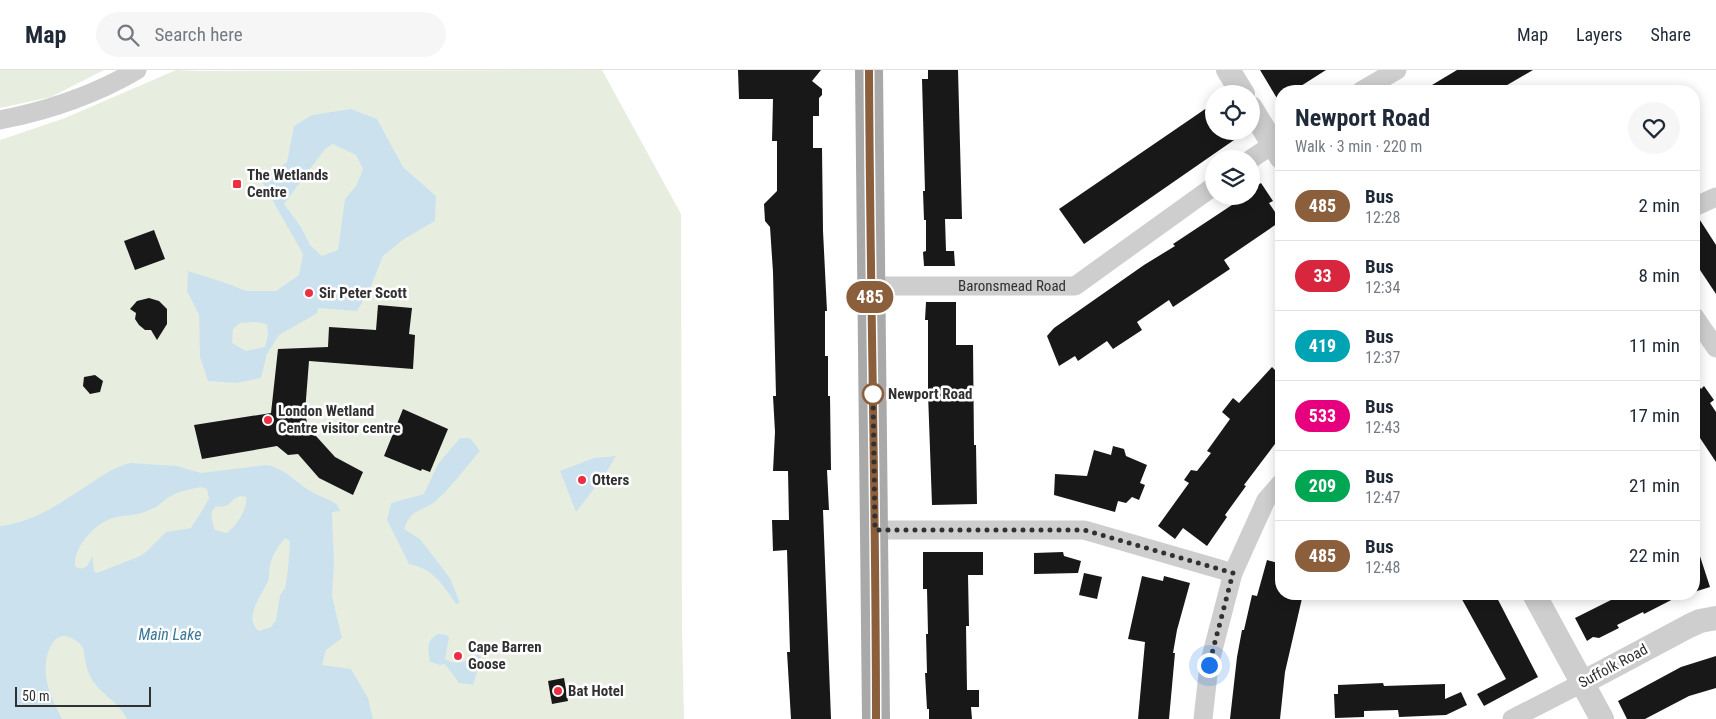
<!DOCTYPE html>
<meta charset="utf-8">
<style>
body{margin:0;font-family:"Roboto Condensed",sans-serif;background:#f6f6f7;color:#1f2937;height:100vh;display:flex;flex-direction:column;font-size:19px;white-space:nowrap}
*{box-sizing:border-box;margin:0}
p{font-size:16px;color:#747a83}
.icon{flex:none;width:28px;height:28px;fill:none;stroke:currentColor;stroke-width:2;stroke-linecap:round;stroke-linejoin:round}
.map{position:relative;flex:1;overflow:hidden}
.drawer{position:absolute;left:1275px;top:15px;width:425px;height:515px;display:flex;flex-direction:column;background:#fff;border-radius:20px;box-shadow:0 2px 12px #0003}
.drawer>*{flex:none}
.badge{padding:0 10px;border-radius:16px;font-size:18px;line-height:32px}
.controls{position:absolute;left:1205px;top:15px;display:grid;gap:10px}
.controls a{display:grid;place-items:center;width:55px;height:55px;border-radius:50%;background:#fff;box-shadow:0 2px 12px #0003;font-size:25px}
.scale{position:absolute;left:15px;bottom:12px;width:136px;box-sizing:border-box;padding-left:5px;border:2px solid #313131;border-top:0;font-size:14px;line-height:18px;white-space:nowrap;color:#313131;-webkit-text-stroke:4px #fff;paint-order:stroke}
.you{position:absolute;width:25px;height:25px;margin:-12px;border:4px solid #fff;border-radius:50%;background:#1a73e8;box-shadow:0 0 0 8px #1a73e833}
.map>.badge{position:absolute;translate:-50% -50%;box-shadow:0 0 0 2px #fff}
.round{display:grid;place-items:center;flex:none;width:52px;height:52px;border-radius:26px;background:#f6f6f7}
.summary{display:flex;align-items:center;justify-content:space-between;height:85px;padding:0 20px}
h1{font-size:24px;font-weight:700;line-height:38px}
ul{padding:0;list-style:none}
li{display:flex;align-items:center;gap:15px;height:70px;padding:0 20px;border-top:1px solid #e0e1e3}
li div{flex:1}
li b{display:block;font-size:19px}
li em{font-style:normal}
li .badge{min-width:55px;font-weight:700;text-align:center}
header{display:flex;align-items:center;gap:30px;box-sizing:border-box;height:70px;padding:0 25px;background:#fff;border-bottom:1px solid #e0e1e3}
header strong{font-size:24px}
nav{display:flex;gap:28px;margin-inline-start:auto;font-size:18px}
.search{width:350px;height:45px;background:#f6f6f7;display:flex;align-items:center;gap:12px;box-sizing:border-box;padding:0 18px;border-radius:28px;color:#747a83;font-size:19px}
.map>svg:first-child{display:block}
</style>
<header>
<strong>Map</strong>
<div class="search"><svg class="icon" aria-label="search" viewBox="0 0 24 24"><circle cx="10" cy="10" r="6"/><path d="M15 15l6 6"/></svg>Search here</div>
<nav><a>Map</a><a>Layers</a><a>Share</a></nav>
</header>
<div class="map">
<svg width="1716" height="649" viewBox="0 0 1716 649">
<rect width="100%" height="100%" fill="#fff"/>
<g fill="#e8eedf">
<polygon points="0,0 104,0 51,27 0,38"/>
<polygon points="176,0 198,1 602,0 681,144 682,556 684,649 0,649 0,70 65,48"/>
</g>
<g fill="#cbe2ee" fill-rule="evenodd">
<path d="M351,39L377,49L403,97L436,126L435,151L404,169L383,186L370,219L357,241L319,238L316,244L279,265L267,284L261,308L237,313L208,311L200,287L199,245L187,221L188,201L226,213L246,221H276L299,205L303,184L261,110L287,92L294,56L312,45ZM333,74L356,85L363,99L356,116L345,129L338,180L322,186L310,175L301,157L284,134L325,79ZM255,252L267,254L268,264L265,277L246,281L232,273L233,259L240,253Z"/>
<path d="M460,368H470L480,381C466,397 453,415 438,429C424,442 411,437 404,459L420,469L450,508L460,533L456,534C442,514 434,499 409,494L387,450L391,433L424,424L438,394Z"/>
<polygon points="616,386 604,406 576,442 560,401 594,388"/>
<path d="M130,393L177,396L201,403L267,395C287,399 297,414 314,423C321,427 330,429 336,434C338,436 339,438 340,441L332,442L334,493L332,526L342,568L326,580L322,595L351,599L368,628L373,649H127C118,631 100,624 91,608C86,599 85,588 83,578C80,573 76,570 71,568C51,558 44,590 46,605C47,620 55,635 62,649H0V456C35,452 62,432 91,413C103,405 115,397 130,393ZM201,417L207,419L209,429L191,458L166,462L146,482L140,486L97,503L94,501L92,485C90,494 84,503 75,496C73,478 94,455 110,449C121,445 134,446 145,442C149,440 155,438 159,435C163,432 166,428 171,426C180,421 191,419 201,417ZM241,426L246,427C248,439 236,456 227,463L215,460C213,454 208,441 216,437C220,436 224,437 228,435C233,431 233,428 241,426ZM286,468L290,472L288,499L285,518L280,525L276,550L271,557L259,561C242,548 263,524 268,511C270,505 269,500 270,495C272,487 279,473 286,468Z"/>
<path d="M438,564L447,565L449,568L445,589C458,597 467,591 479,583L481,588L473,615L459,613L445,594L440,595L430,592C428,579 426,570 438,564Z"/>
</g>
<g fill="#181818">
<polygon points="738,0 821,0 812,11 822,19 822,25 819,28 819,46 813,46 813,78 822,78 823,161 827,241 825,241 825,286 828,286 828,326 830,326 831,400 827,400 829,440 823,440 831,649 791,649 787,582 790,582 787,480 773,481 772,450 789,450 788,401 773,401 775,362 773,326 776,326 773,202 770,157 765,151 764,134 777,121 777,71 772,71 773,29 739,29"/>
<polygon points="928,0 958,0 962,149 945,149 946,181 954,181 955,196 924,196 923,182 926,181 926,150 924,150 923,121 925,121 922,9 928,9"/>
<polygon points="1260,0 1326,0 1293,21 1281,21 1281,28 1278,30"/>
<polygon points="1457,0 1533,0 1497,21 1422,21"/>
<polygon points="1214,33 1214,61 1247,61 1084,174 1059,139"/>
<polygon points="1261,113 1273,131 1269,133 1281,151 1224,190 1230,199 1173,237 1169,230 1137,252 1142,260 1113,279 1107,271 1078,291 1075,286 1059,296 1047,266 1054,258 1144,195 1175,176 1173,174 1235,133 1231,126 1251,126 1251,119"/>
<polygon points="1698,147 1716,175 1716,224 1694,191 1694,148"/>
<polygon points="154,160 165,189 135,200 124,171"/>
<polygon points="149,228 159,231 167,239 167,254 157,270 151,260 145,260 139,255 135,249 136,243 130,239 137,231"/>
<polygon points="926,232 956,232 956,275 973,275 974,375 976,375 977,434 932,435 928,323 928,250 925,250"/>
<polygon points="378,235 412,238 409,264 415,265 413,299 309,291 305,342 309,364 316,366 335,387 363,402 353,425 319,408 298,384 288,385 277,376 202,389 194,355 271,343 278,279 328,277 329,257 376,260"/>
<polygon points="1272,297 1281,306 1281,366 1244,415 1246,416 1225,445 1227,447 1207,476 1183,458 1175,469 1158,456 1189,413 1184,410 1191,400 1197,401 1211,383 1207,381 1230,349 1222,342 1233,328 1239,333"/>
<polygon points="95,305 103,311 100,322 90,324 83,316 84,307"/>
<polygon points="1694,308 1701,319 1704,316 1714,330 1710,333 1716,342 1716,392 1694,359"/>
<polygon points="403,339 448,359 430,402 422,399 421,401 384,386"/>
<polygon points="1113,376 1124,379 1126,386 1147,395 1140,413 1145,415 1139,430 1132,427 1126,433 1118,431 1115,442 1054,425 1055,404 1087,406 1094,380 1111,385"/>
<polygon points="1697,477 1710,517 1694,522 1694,478"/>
<polygon points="923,482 983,482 983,505 968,505 969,556 966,556 967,620 979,620 979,637 971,637 972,649 929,649 929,639 927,639 925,603 927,603 926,564 928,564 927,519 923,519"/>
<polygon points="1063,482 1064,486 1081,491 1078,503 1034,504 1034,483"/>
<polygon points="1267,490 1281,494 1281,524 1303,524 1285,602 1280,649 1230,649 1237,587 1242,560 1244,560 1252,525 1257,526"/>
<polygon points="1084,503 1102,507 1097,529 1079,525"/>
<polygon points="1142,506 1163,511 1164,506 1190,513 1177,560 1173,583 1175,583 1169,649 1138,649 1145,572 1128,569"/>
<polygon points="1459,524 1495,524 1538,607 1484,636 1477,624 1506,609"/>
<polygon points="1623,524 1683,524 1644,544 1643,542 1617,555 1619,558 1599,568 1593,567 1587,571 1575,548"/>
<polygon points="1716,586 1716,618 1689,626 1645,649 1627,649 1618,631 1681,597"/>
<polygon points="564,608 568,631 552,634 548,611"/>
<polygon points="1383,613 1384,616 1445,614 1445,629 1461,622 1467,635 1446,645 1399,647 1398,640 1364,641 1364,647 1335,648 1334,624 1338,624 1338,615"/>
</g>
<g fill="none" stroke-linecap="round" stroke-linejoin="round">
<g stroke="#cecece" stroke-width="19">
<polyline points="1361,21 1397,0"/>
<path d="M0,50C46,41 96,24 137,0"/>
<polyline points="1251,89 1281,69"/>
<polyline points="1694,137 1716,127"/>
<path id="s1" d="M870,216H1075L1214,116"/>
<polyline points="1694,246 1716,278"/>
<polyline points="875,460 1084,460 1233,503"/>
<polyline points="1203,649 1209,595 1233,503 1266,430 1281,413"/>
<polyline points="1512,649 1582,613"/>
</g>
<g stroke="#cecece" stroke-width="24">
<polyline points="1228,0 1243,24"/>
<polyline points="1251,38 1281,87"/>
<polyline points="1534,524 1602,649"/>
<polyline points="1582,613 1689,556 1700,551 1716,548"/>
</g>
<path stroke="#a9a9a9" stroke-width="28" d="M869,0C870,216 875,433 876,649"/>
</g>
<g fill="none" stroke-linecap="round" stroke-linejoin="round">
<g stroke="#fff" stroke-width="11">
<path id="line" d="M869,0C870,216 876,433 876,649"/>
</g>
<use href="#line" stroke="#8b5e3c" stroke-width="8"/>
<polyline stroke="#313131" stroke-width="5" stroke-dasharray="0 9" points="873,324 873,322 875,460 1084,460 1233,503 1209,595"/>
</g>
<g fill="#ed2f43" stroke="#fff" stroke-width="2">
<rect x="232" y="109" width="10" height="10" rx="2.5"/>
<circle cx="309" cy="223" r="5"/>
<circle cx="268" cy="350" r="5"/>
<circle cx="582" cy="410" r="5"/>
<circle cx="458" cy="586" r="5"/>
<circle cx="558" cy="621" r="5"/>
</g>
<circle fill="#fff" stroke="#8b5e3c" stroke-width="2.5" cx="873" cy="324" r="10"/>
<g text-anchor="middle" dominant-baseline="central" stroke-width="5" stroke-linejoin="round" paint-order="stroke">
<g font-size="15" font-weight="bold" fill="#313131" stroke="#fff" text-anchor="start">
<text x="247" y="105">The Wetlands<tspan x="247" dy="17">Centre</tspan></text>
<text x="319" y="223">Sir Peter Scott</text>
<text x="278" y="341">London Wetland<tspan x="278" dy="17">Centre visitor centre</tspan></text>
<text x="592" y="410">Otters</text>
<text x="468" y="577">Cape Barren<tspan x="468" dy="17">Goose</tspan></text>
<text x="568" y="621">Bat Hotel</text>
</g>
<g font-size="15" fill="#313131" stroke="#fff">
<text stroke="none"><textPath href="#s1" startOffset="142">Baronsmead Road</textPath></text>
<text transform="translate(1613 596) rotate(-28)">Suffolk Road</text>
</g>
<g font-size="15" font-weight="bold" fill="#313131" stroke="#fff" text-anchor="start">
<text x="888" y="324">Newport Road</text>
</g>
<g font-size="16" font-style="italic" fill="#3b7798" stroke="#fff">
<text x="170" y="564">Main Lake</text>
</g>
</g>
</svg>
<div class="controls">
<a><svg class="icon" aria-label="locate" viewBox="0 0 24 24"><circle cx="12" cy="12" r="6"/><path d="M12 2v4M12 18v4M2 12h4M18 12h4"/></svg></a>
<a><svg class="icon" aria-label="layers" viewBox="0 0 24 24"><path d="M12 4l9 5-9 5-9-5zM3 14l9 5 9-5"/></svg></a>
</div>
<div class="scale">50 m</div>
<div class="you" style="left:1209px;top:595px"></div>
<b class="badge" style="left:870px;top:227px;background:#8b5e3c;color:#fff">485</b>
<section class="drawer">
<div class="summary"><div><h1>Newport Road</h1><p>Walk · 3 min · 220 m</p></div><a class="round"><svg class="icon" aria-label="heart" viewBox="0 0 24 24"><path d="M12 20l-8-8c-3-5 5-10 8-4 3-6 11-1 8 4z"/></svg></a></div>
<ul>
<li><span class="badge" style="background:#8b5e3c;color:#fff">485</span><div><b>Bus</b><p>12:28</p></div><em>2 min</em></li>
<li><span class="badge" style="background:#d7263d;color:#fff">33</span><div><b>Bus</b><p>12:34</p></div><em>8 min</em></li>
<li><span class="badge" style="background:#00a3b4;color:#fff">419</span><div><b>Bus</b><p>12:37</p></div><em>11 min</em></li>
<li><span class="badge" style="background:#e6007e;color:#fff">533</span><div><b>Bus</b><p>12:43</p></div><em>17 min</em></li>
<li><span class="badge" style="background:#00a651;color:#fff">209</span><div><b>Bus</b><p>12:47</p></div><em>21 min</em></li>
<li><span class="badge" style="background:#8b5e3c;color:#fff">485</span><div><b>Bus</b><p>12:48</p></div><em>22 min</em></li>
</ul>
</section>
</div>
